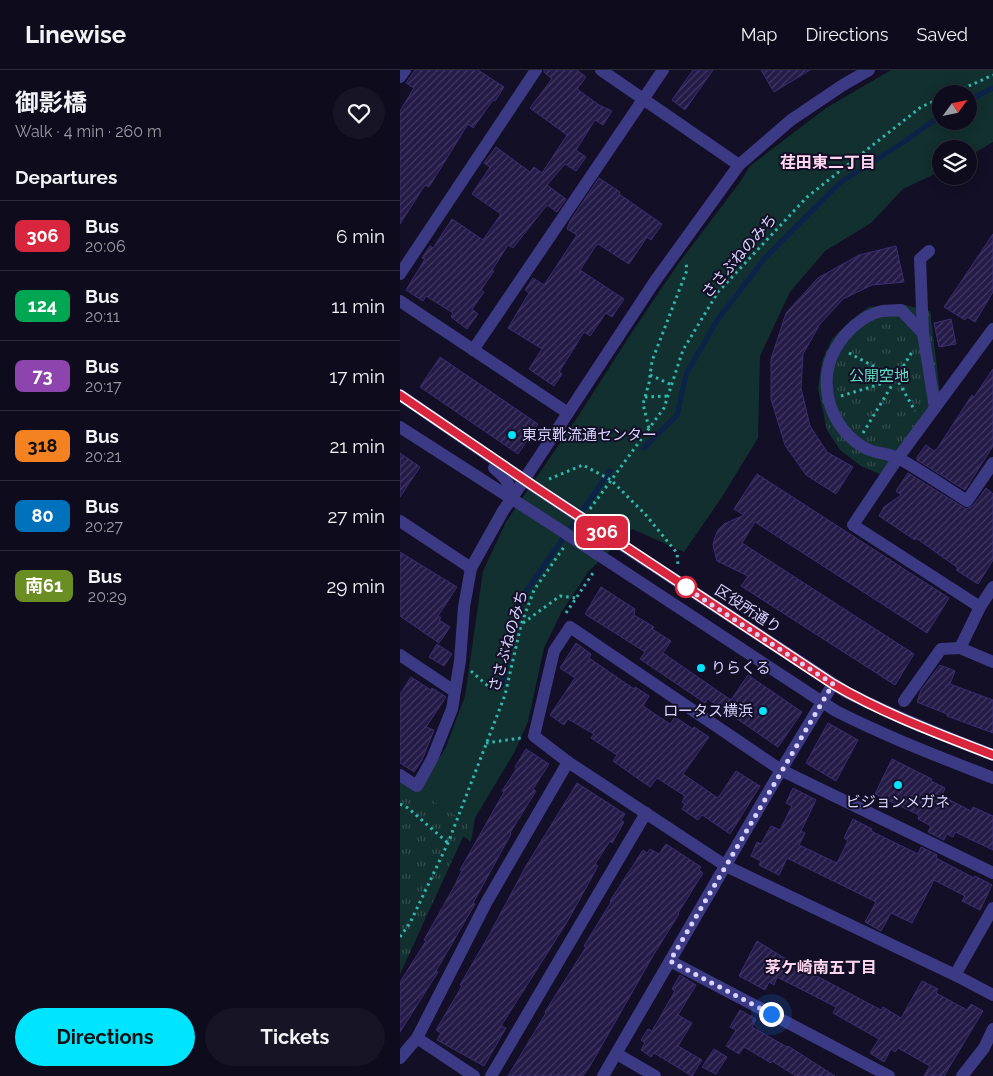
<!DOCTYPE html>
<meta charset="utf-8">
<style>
body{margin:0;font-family:Raleway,"Noto Sans JP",sans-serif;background:#171425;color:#f1f3f6;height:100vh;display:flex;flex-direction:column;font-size:19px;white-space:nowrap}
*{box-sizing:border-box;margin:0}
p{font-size:16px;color:#9b9ba3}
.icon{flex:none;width:28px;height:28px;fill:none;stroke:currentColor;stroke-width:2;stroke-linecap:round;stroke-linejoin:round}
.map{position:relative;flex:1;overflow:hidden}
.side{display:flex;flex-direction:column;background:#0e0b1c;width:400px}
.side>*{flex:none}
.badge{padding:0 10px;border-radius:8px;font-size:18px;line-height:32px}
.needle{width:32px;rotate:57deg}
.tools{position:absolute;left:532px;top:15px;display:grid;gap:10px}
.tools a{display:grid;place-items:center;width:45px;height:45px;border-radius:50%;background:#0e0b1c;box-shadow:0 2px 12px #0003,0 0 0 1px #2e2b3b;font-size:25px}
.you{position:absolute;width:25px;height:25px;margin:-12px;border:4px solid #fff;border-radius:50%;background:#1a73e8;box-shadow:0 0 0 8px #1a73e833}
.map>.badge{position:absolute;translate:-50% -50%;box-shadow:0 0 0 2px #fff}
h2{padding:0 15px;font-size:19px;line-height:45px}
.round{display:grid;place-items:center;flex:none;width:52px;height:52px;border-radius:26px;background:#171425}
.overview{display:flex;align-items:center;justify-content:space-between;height:85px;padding:0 15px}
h1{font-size:24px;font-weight:700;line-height:38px}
.cta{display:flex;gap:10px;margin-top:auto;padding:10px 15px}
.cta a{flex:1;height:58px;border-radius:30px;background:#00e5ff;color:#111;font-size:20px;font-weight:700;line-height:58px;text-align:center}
.cta a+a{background:#171425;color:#f1f3f6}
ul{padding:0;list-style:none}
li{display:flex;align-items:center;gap:15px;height:70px;padding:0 15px;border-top:1px solid #2e2b3b}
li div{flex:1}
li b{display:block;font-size:19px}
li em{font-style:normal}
li .badge{min-width:55px;font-weight:700;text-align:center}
header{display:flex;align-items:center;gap:30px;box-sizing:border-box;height:70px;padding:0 25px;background:#0e0b1c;border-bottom:1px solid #2e2b3b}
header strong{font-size:24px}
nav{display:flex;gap:28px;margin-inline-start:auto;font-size:18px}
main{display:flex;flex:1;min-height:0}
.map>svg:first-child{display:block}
</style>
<header>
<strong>Linewise</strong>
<nav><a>Map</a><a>Directions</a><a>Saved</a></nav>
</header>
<main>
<section class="side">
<div class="overview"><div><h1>御影橋</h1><p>Walk · 4 min · 260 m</p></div><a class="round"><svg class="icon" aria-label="heart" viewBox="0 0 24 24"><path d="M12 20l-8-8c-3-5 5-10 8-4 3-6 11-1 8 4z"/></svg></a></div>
<h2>Departures</h2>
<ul>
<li><span class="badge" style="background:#d7263d;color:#fff">306</span><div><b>Bus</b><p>20:06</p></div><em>6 min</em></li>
<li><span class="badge" style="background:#00a651;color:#fff">124</span><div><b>Bus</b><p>20:11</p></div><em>11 min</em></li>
<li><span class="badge" style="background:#8e44ad;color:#fff">73</span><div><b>Bus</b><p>20:17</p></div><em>17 min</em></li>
<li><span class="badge" style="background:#f58220;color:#111">318</span><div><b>Bus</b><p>20:21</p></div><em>21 min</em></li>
<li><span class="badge" style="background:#0072bc;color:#fff">80</span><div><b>Bus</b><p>20:27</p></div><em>27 min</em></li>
<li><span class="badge" style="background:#6b8e23;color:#fff">南61</span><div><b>Bus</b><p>20:29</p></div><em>29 min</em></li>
</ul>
<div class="cta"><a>Directions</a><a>Tickets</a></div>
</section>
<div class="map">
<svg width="593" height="1006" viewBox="0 0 593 1006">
<defs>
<pattern id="park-tufts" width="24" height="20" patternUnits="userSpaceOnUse" patternTransform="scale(1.25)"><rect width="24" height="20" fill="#12302f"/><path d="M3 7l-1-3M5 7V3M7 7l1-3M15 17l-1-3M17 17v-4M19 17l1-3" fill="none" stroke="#344d4e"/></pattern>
<pattern id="building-hatch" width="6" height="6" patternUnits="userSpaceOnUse" patternTransform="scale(1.25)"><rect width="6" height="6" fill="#241b47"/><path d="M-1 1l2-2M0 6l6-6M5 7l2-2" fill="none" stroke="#433b63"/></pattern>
</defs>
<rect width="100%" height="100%" fill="#130f26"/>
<path fill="#12302f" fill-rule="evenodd" d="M491,0H593V72L569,86V79H541V101L503,119L471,153L425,181L390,222L360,286L358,368L322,427L284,482L232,459L188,502L161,543L144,578L128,652L114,683L75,748L71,772L13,729L46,677L65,626L83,501L106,452L175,351L232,262L278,194L340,112L350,96L426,38ZM541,24H569V51H541Z"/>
<g fill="url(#park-tufts)">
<polygon points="501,234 530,241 540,322 482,405 461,396 440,380 427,360 418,319 422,291 432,269 450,251 469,237"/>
<polygon points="0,710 69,754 0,904"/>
</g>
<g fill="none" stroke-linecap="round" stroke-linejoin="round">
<g stroke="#0c2248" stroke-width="5">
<polyline points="569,30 593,18"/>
<polyline points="244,378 277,345 286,304 318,249 365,188 441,112 507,70 541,45"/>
<polyline points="102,615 120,530 210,401"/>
</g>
</g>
<g fill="url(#building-hatch)" stroke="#3b2d73">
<polygon points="15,0 78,0 104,17 95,31 93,30 73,58 68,54 29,117 25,115 0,154 0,41 14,18 6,13"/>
<polygon points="144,0 177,0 186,7 177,19 199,35 212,41 203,55 195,50 176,80 186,87 176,101 165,94 147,115 166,129 157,142 147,135 113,178 108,175 92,200 94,201 81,220 84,222 72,239 78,244 67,259 51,247 53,243 26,226 23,231 6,220 25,189 22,188 30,176 33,178 52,149 83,170 101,144 72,124 90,97 84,93 96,77 130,102 134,97 142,103 167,65 130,38 152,9 144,2"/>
<polygon points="293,0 313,0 285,40 272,30"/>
<polygon points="361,0 410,0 374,22"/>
<polygon points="199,108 220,122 219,124 262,154 251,170 247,167 229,194 198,174 195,177 180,200 224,229 212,247 206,243 190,266 184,262 159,302 162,304 154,316 129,299 142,279 108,258 129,223 125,220 133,208 144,215 177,165 167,159 170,151"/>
<polygon points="593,164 593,222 575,252 567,247 565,250 544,237"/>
<polygon points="496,176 504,212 472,215 443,229 420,254 403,284 401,318 410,356 427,382 453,397 436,424 406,405 385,375 371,329 371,289 386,243 418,208 459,185"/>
<polygon points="551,249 556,274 539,277 534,253"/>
<polygon points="40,287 138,354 118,384 20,317"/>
<polygon points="593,299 593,376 565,420 517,390 517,387 526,375 534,381 537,379 572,325 574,327"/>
<polygon points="0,383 20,397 0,427"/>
<polygon points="508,403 566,439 573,436 586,418 593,424 593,490 578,514 556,500 558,498 516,468 515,470 479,446 484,437 501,425 496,421"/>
<polygon points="357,404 549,528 527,563 355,452 342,473 514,584 495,615 341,516 348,506 317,491 313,475 315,467 318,460 324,454 344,445 334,439"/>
<polygon points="0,482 57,517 38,546 41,548 39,550 50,557 39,573 0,546"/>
<polygon points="201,517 235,539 234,545 254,557 252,559 271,571 263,583 331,630 348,605 402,642 378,677 308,629 305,633 240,589 245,582 185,544"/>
<polygon points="176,573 191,584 189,588 234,619 235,617 249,626 243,636 270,654 275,647 293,659 294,657 309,667 283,704 318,728 336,701 360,716 330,764 302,745 298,750 282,739 285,734 282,732 285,726 257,708 250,717 213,691 217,685 191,668 194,664 168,649 164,655 150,645 175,608 160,598"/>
<polygon points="37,574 52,584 44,596 29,587"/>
<polygon points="540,595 555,601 550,614 593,630 593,663 547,646 547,644 517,632 521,620"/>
<polygon points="11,607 31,620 32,618 46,627 26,657 34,660 22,690 14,702 0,693 0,624"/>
<polygon points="428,653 458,670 436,711 406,693"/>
<polygon points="126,679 149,694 133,719 136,721 110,763 111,764 73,833 75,834 36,901 38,902 0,962 0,912 26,871 24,870 55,815 62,800 60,800 104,722 102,721 117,698 115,697"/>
<polygon points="492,689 532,709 531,711 545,718 542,726 571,741 573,737 593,746 593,780 555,762 553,767 547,764 544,770 528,762 531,756 518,749 519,745 475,724"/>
<polygon points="177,713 225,744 221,750 224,752 212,773 210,771 195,794 198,796 167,852 101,956 106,958 84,996 37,970 41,963 36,960 62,916 60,915 88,867 126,796"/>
<polygon points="393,718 416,730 401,761 405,763 399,775 437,793 448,771 444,768 453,749 472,759 471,761 518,784 521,777 537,785 536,788 574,808 575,806 592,815 580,840 562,831 565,826 534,810 512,853 491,843 481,861 465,852 476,832 387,788 379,805 359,795 361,791 351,786 357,772 361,774 371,756 380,760 392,736 386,733"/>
<polygon points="266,774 301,797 299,800 303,803 278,843 279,844 254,884 190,996 183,1006 108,1006 146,943 145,942 186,877 184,876 211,832 210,831 243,780 247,783 250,779 259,784"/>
<polygon points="357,871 394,894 481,940 483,937 501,948 522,911 538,919 536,923 567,940 571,934 583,941 544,1006 524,1006 530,996 498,978 495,982 491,979 484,992 470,983 479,969 433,943 436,937 377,907 374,915 369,912 365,920 339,906"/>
<polygon points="280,905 296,915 278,945 292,953 278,976 302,990 292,1006 254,983 251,987 241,980 245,973 241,970 248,959 252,961 275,921 272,919"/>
<polygon points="340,940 356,949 352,957 387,977 388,976 435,1006 396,1006 372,991 371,993 344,977 339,984 326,976 336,960 330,957"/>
<polygon points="314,979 327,987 316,1004 302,997"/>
</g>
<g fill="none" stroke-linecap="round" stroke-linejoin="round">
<g stroke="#2fb8b0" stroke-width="3" stroke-dasharray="2.5 4" stroke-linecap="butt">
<polyline points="551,24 593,5"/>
<polyline points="449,283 497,309 515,341"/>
<polyline points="250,305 272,315"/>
<polyline points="441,326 497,309"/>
<polyline points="245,327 268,326"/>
<polyline points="249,358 243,334 249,313 252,291 287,200 286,193"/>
<polyline points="463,363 512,282"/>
<polyline points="149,409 183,395 211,410 245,444 277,483 278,495"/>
<polyline points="190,439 264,338 283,280 318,222 407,127 521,37 541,28"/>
<polyline points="166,543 195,500"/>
<polyline points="123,553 160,526 176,528"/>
<polyline points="71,601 89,617"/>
<polyline points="86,673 121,668"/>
<polyline points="0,734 8,738 48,773"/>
<polyline points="0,867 10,853 48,773 105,625 121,555 134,520 164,477"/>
</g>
<polyline stroke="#3d3a85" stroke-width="12" points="504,631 541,579 560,578"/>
<g stroke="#3d3a85" stroke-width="12">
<polyline points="201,0 339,95"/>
<polyline points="0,7 5,0"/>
<polyline points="529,181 520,189 523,263 535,338"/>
<polyline points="0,204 136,0"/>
<polyline points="0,231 168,343"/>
<path d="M523,263L501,240C495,241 488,240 482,241C463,245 445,262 436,278C415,313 431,361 467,379C477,384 490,383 500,389C523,402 545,417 567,431L593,393"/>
<polyline points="73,280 263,0"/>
<polyline points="0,451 71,498"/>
<polyline points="593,517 580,537 560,578 593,592"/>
<polyline points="580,537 453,455 498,388 593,259"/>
<polyline points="0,585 54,621"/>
<polyline points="0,705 17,716 32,689 52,639 60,591 64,537 71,498 103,441 112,428"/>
<polyline points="593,803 381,700 170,557 154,581 134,666 168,692 326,796 555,905 593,925"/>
<polyline points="270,891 489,1006"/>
<polyline points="555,905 593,838"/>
<polyline points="217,984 255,1006"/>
<polyline points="0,988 17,968"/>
<polyline points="74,1006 17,968 86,833 168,692"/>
<polyline points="91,1006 246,743"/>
<polyline points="562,1006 584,978 593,959"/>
</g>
<g stroke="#3d3a85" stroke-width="12">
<polyline points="0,325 124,410"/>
<polyline points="0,357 145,450"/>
<path d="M94,398C105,407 110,413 112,428"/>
<polyline points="112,428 255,211 339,95 391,50 443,15 469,0"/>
<path d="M225,477L446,622C494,646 543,666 593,685"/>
<path d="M211,493L436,641C487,667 540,687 593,708"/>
<polyline points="203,1006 381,700 433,614"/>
</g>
<g stroke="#3d3a85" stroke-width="12">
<polyline points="124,410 225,477"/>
<polyline points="145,450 211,493"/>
</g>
</g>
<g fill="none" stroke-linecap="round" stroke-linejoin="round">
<g stroke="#fff" stroke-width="11">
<path id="line" d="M0,325L138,419L433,614C484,644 539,664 593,685"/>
</g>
<use href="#line" stroke="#d7263d" stroke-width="8"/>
<polyline stroke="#d9d4ff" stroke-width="5" stroke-dasharray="0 9" points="286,517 280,514 433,614 270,891 371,944"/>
</g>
<g fill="#00e5ff" stroke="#130f26" stroke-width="2">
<circle cx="112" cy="365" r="5"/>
<circle cx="301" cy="598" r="5"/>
<circle cx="363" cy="641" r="5"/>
<circle cx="498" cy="715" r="5"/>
</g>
<circle fill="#fff" stroke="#d7263d" stroke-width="2.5" cx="286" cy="517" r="10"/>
<g text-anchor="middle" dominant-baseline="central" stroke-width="4" stroke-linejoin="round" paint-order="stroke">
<g font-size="15" fill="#d9d4ff" stroke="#130f26">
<text transform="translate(339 186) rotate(-49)">ささぶねのみち</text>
<text transform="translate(348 539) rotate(33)">区役所通り</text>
<text transform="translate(108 571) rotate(-74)">ささぶねのみち</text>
</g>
<g font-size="15" fill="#5fe0c0" stroke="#130f26">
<text x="479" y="306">公開空地</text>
</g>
<g font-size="15" fill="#d9d4ff" stroke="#130f26" text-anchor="start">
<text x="122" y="365">東京靴流通センター</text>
<text x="311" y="598">りらくる</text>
<text x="353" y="641" text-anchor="end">ロータス横浜</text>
<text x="498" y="732" text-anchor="middle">ビジョンメガネ</text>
</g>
<g font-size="16" font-weight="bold" fill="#ffd6f0" stroke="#130f26">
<text x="428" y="92">荏田東二丁目</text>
<text x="421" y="897">茅ケ崎南五丁目</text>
</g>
</g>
</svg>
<div class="tools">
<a><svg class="needle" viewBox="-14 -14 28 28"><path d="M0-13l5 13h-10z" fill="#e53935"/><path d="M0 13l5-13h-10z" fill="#9b9ba3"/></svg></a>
<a><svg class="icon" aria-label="layers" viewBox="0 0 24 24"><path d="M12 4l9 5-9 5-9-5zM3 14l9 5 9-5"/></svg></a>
</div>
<div class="you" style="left:371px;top:944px"></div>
<b class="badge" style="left:202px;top:462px;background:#d7263d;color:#fff">306</b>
</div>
</main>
